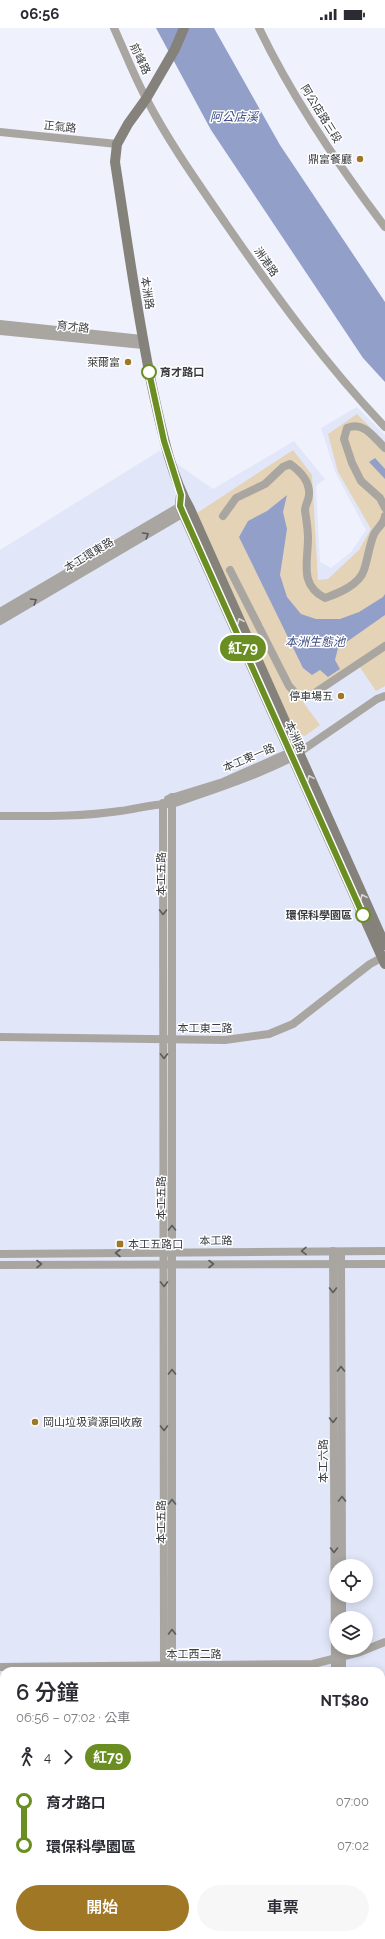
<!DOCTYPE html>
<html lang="zh-TW">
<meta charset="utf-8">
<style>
body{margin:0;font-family:Raleway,"Noto Sans TC",sans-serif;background:#f7f7f7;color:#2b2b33;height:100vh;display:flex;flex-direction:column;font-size:15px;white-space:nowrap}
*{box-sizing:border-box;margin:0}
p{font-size:13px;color:#7c7c81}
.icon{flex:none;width:22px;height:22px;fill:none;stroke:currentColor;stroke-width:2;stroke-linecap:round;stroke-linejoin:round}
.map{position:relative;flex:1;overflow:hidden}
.details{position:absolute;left:0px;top:1639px;width:385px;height:272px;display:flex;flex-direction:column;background:#fff;border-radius:12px 12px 0 0;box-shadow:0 2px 10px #0003}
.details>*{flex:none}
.badge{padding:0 8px;border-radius:13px;font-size:14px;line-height:26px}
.buttons{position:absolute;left:329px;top:1531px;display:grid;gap:8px}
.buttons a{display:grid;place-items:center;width:44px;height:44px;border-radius:50%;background:#fff;box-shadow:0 2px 10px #0003;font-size:20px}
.map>.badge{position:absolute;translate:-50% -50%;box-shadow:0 0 0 2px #fff}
.legs{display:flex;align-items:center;gap:6px;height:44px;padding:0 16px;font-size:13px}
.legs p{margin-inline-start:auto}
.head{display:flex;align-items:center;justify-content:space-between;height:68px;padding:0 16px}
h1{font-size:22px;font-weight:600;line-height:30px}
.cta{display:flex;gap:8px;margin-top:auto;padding:8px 16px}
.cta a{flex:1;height:46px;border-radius:24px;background:#9f7725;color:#fff;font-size:16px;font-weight:600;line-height:46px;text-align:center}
.cta a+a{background:#f7f7f7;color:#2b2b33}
ul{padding:0 16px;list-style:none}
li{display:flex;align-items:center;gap:14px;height:44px;font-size:15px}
li i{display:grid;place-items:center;width:6px;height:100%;margin:0 5px;background:currentColor}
li i::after{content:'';width:10px;height:10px;margin:-5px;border:3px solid;border-radius:50%;background:#fff}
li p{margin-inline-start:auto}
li:first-child i{background:linear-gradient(#0000 50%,currentColor 0)}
li:last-child i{background:linear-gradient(currentColor 50%,#0000 0)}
.status{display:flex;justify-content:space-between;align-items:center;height:28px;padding:0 20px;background:#fff;direction:ltr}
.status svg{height:11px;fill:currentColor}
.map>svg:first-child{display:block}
</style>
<div class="status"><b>06:56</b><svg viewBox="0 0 49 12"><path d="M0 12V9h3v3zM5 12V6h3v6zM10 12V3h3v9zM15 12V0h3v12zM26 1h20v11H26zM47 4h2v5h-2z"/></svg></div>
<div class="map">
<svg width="385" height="1911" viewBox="0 0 385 1911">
<rect width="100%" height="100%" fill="#eff2fd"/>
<path fill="#e1e7f9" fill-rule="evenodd" d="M357,379L385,407V1911H0V522L159,423L213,461L294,413L325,451L316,458L320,534L331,540L351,524L366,502L335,444L321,400ZM336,1538H366V1568H336ZM336,1590H366V1620H336ZM4,1643H381V1907H4Z"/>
<polygon fill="#e4d3b6" points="357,386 385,414 385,658 376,663 359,638 303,674 320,697 305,708 295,704 197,485 293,422 312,447 318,552 328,551 359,522 371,501 338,444 328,406"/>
<g fill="#92a0c9">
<polygon points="156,0 214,0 280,117 385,274 385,354 363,330 211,102"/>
<polygon points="375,430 385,441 385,451 369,434"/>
<polygon points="287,467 283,484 287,501 280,547 287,569 301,586 316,591 340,591 359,584 383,569 385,566 385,587 338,620 335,632 340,641 328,649 320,642 312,647 303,640 239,509 248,493 267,483"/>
</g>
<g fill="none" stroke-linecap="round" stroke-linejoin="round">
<g stroke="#a9a6a2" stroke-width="8">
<path d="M114,0C125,24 134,48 147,72C170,116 198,155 226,196C275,267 326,337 385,399"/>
<path d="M259,0C293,71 338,137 385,199"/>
<polyline points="0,104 117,116"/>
<polyline points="0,296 142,311"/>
<polyline points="0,303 143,317"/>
<path d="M385,420C373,409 364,393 347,400L344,411L352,435L361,453L380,470L385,480"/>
<path d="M223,488L236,470L265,456L283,439L290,436C300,443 310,454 309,467C309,472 305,477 305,482C306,491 308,500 308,510C308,534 299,557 325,570C339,565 359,557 364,542C368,530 369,518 374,506C377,500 384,496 385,488"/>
<polyline points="230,542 289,658 297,667 313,666 385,618"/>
<polyline points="0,584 184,476"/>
<polyline points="0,593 187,483"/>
<polyline points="172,769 172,1643"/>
<polyline points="168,771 223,754 284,727"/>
<polyline points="163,775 164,1643"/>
<path d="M0,788C40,788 80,789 120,783C137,781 154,775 172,776C213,762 253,749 291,730L377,671L385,668"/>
<polyline points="0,1009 225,1012 269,1006 293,996 370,936 385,928"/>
<polyline points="333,1223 335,1643"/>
<polyline points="341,1224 342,1538"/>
<polyline points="0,1226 385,1223"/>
<polyline points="0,1237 385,1236"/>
<polyline points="342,1568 342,1590"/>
<polyline points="342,1620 342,1643"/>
<polyline points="0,1639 313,1636 360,1624 385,1614"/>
<polyline points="0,1809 4,1809"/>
<polyline points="165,1907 165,1911"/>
<polyline points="173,1907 173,1911"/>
<polyline points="335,1907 335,1911"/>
<polyline points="342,1907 342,1911"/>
</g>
<g stroke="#85817b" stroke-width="10">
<path d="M184,0L175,21L146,71L128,96L117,116L115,134C127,211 137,287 153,363C162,403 170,445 190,481L385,917"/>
<polyline points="181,467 180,478 183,485 385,936"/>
</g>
</g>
<defs><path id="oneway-chevron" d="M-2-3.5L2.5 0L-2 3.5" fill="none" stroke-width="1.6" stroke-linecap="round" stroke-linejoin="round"/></defs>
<g stroke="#5b5b5d">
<use href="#oneway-chevron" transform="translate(146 507) rotate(-31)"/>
<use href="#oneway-chevron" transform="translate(34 573) rotate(-31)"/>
<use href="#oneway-chevron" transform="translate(163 884) rotate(90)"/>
<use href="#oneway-chevron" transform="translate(164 1028) rotate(90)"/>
<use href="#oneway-chevron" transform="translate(172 1200) rotate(-90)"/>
<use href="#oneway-chevron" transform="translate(304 1223) rotate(179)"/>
<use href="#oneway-chevron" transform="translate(118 1225) rotate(180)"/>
<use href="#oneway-chevron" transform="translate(39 1236)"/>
<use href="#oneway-chevron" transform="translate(211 1236)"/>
<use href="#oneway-chevron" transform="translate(164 1256) rotate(90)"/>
<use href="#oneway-chevron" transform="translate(333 1262) rotate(90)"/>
<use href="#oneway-chevron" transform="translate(341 1341) rotate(-90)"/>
<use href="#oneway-chevron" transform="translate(172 1344) rotate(-90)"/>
<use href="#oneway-chevron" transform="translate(333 1392) rotate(90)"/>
<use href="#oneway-chevron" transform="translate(164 1400) rotate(90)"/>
<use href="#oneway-chevron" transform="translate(342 1471) rotate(-90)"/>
<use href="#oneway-chevron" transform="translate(172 1474) rotate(-90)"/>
<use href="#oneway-chevron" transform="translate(334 1522) rotate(90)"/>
<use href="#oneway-chevron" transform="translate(172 1604) rotate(-90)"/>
</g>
<g stroke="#dad9d7">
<use href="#oneway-chevron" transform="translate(240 593) rotate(-114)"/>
<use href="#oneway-chevron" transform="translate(310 750) rotate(-114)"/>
<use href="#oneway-chevron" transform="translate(363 869) rotate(-114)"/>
</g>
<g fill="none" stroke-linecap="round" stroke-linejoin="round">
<g stroke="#fff" stroke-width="9">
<polyline id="line-1" points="149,344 164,413 181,467 180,478 183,485 363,887"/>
</g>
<use href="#line-1" stroke="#6b8e23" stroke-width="6"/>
</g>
<g fill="#9f7725" stroke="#fff" stroke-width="1.5">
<circle cx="360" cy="131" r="4"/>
<circle cx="128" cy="334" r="4"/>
<circle cx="341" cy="668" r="4"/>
<rect x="116" y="1212" width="8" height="8" rx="2"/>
<circle cx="35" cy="1394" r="4"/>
</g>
<g fill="#fff" stroke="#6b8e23" stroke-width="2">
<circle cx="149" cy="344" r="7"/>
<circle cx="363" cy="887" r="7"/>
</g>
<g text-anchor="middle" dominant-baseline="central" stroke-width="3" stroke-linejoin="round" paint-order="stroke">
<g font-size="11" fill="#393b3f" stroke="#fff">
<text transform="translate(140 31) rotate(65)">前峰路</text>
<text transform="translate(321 86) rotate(58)">阿公店路三段</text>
<text transform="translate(60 99) rotate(6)">正氣路</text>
<text transform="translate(266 234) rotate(55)">洲港路</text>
<text transform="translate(147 265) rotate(81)">本洲路</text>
<text transform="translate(73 299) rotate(6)">育才路</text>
<text transform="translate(89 527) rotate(-31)">本工環東路</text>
<text transform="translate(295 709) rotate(66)">本洲路</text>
<text transform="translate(249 730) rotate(-23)">本工東一路</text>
<text transform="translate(161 846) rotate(-90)">本工五路</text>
<text x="205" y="1000">本工東二路</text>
<text transform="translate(161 1170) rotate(-90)">本工五路</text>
<text transform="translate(216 1213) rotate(-1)">本工路</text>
<text transform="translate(323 1433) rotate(-90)">本工六路</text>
<text transform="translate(161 1494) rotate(-90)">本工五路</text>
<text x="194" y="1626">本工西二路</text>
</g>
<g font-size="11" fill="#393b3f" stroke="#fff" text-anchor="end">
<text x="352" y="131">鼎富餐廳</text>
<text x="120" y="334">萊爾富</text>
<text x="333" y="668">停車場五</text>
<text x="128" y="1216" text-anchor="start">本工五路口</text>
<text x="43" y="1394" text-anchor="start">岡山垃圾資源回收廠</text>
</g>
<g font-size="11" font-weight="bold" fill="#393b3f" stroke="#fff" text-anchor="start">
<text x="160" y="344">育才路口</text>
<text x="352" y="887" text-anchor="end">環保科學園區</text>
</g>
<g font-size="12" font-style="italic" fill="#3d4d83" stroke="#fff">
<text x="234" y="89">阿公店溪</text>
<text x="315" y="614">本洲生態池</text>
</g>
</g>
</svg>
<div class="buttons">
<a><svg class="icon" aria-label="locate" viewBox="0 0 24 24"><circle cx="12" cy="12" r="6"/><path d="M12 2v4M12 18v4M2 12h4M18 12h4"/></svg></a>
<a><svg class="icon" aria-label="layers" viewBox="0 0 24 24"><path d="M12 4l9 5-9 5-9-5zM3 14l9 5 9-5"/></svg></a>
</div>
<b class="badge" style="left:243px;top:620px;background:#6b8e23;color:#fff">紅79</b>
<section class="details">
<div class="head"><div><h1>6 分鐘</h1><p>06:56 – 07:02 · 公車</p></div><b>NT$80</b></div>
<div class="legs"><svg class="icon" aria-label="walk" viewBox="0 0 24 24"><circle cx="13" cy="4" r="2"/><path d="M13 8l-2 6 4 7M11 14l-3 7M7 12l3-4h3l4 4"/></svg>4<svg class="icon" aria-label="forward" viewBox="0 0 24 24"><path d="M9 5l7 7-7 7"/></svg><b class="badge" style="background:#6b8e23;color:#fff">紅79</b></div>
<ul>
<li><i style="color:#6b8e23"></i><b>育才路口</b><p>07:00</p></li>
<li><i style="color:#6b8e23"></i><b>環保科學園區</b><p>07:02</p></li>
</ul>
<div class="cta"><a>開始</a><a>車票</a></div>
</section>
</div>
